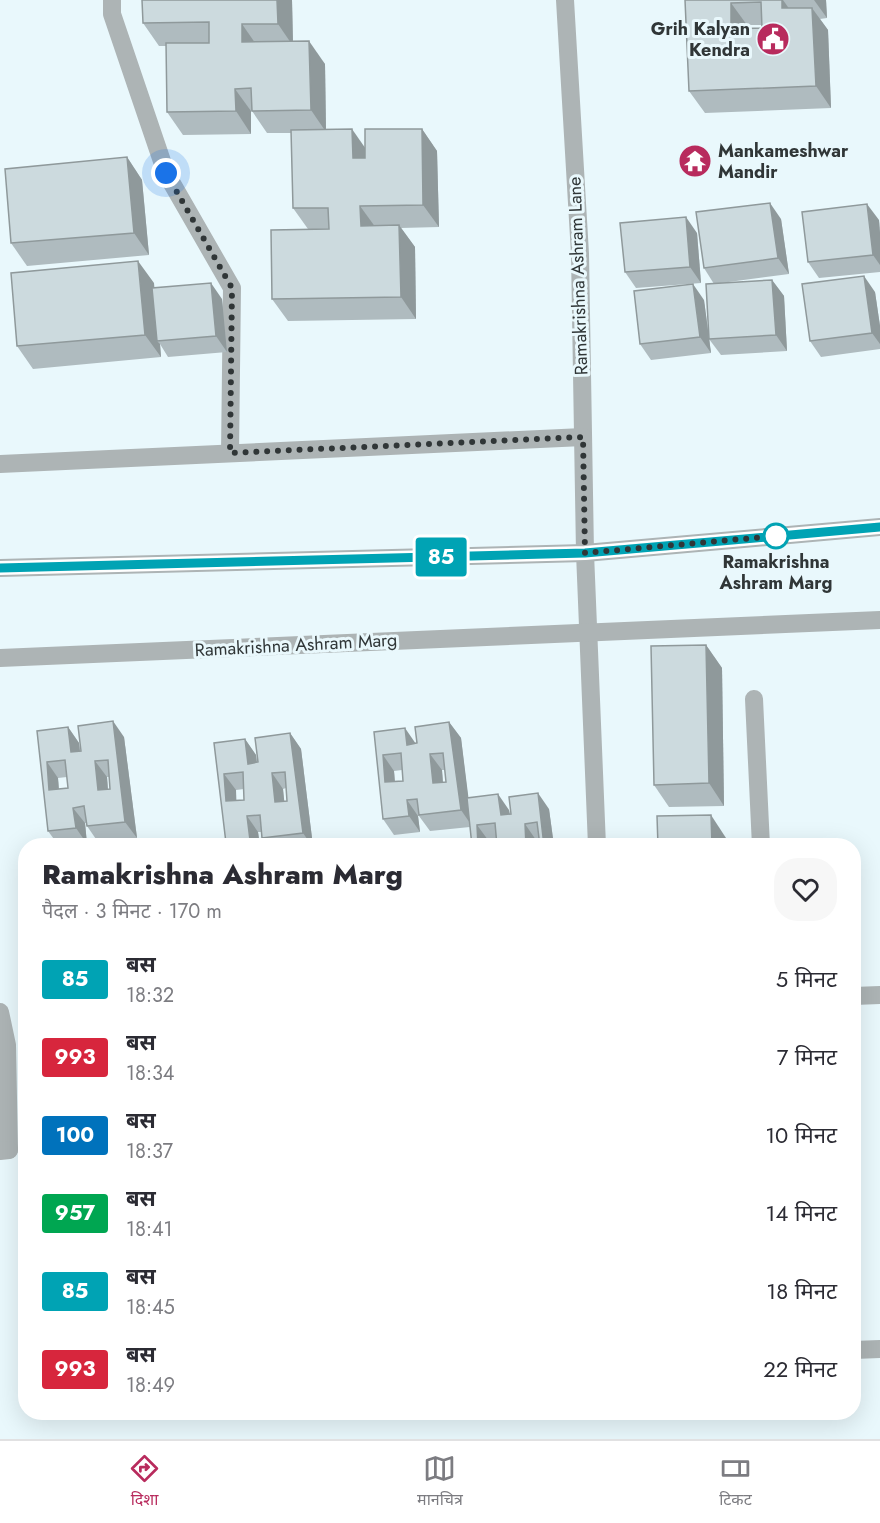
<!DOCTYPE html>
<html lang="hi">
<meta charset="utf-8">
<style>
body{margin:0;font-family:Jost,"Noto Sans Devanagari",sans-serif;background:#f7f7f7;color:#2b2b33;height:100vh;display:flex;flex-direction:column;font-size:22px;white-space:nowrap}
*{box-sizing:border-box;margin:0}
p{font-size:20px;color:#7c7c81}
.icon{flex:none;width:33px;height:33px;fill:none;stroke:currentColor;stroke-width:2;stroke-linecap:round;stroke-linejoin:round}
.map{position:relative;flex:1;overflow:hidden}
.panel{position:absolute;left:18px;top:838px;width:843px;height:582px;display:flex;flex-direction:column;background:#fff;border-radius:24px;box-shadow:0 6px 24px #0002}
.panel>*{flex:none}
.badge{padding:0 12px;border-radius:4px;font-size:21px;line-height:39px}
.you{position:absolute;width:30px;height:30px;margin:-15px;border:4px solid #fff;border-radius:50%;background:#1a73e8;box-shadow:0 0 0 9px #1a73e833}
.map>.badge{position:absolute;translate:-50% -50%;box-shadow:0 0 0 3px #fff}
.round{display:grid;place-items:center;flex:none;width:63px;height:63px;border-radius:24px;background:#f7f7f7}
.head{display:flex;align-items:center;justify-content:space-between;height:102px;padding:0 24px}
h1{font-size:28px;font-weight:800;line-height:45px}
ul{padding:0;list-style:none}
li{display:flex;align-items:center;gap:18px;height:78px;padding:0 24px}
li div{flex:1}
li b{display:block;font-size:22px}
li em{font-style:normal}
li .badge{min-width:66px;font-weight:700;text-align:center}
.menu{display:flex;justify-content:space-around;align-items:center;height:84px;border-top:2px solid #e1e1e2;background:#fff;font-size:16px;color:#7c7c81}
.menu a{display:grid;justify-items:center;gap:3px}
.menu .current{color:#b82b5d}
.map>svg:first-child{display:block}
</style>
<div class="map">
<svg width="880" height="1439" viewBox="0 0 880 1439">
<rect width="100%" height="100%" fill="#e9f8fc"/>
<g fill="none" stroke-linecap="round" stroke-linejoin="round">
<polyline stroke="#adb4b5" stroke-width="18" points="0,1012 7,1045 9,1150"/>
<g stroke="#adb4b5" stroke-width="18">
<polyline points="112,0 112,14 166,173 232,288 230,453"/>
<polyline points="565,0 580,254 585,553 597,846"/>
<polyline points="0,464 583,437"/>
<polyline points="754,699 761,846"/>
<polyline points="854,996 880,995"/>
<polyline points="0,1151 9,1150"/>
<polyline points="854,1350 880,1349"/>
</g>
<g stroke="#adb4b5" stroke-width="18">
<polyline points="0,568 585,553 880,527"/>
<polyline points="0,658 880,620"/>
</g>
</g>
<g fill="#afbbbf" fill-rule="evenodd">
<polygon points="292,0 293,41 325,64 326,130 365,148 422,129 437,151 439,227 401,228 415,247 416,319 288,321 272,299 308,229 293,208 291,133 267,133 252,111 251,111 251,134 183,135 167,112 166,46 159,46 143,23"/>
<path d="M685,0H826L827,18L820,19L828,30L831,108L705,113L689,91ZM747,25H762V28L747,29Z"/>
<polygon points="127,157 142,180 149,255 27,266 11,243"/>
<polygon points="781,219 789,274 721,283 772,280 784,296 787,351 721,355 709,339 714,284 704,268"/>
<polygon points="879,220 880,233 880,272 819,278 808,262"/>
<polygon points="697,233 701,283 636,288 625,272"/>
<polygon points="154,283 154,288 222,299 227,352 168,357 160,344 161,357 33,369 17,346"/>
<polygon points="875,292 880,326 880,349 821,357 810,341"/>
<polygon points="704,300 711,353 651,360 640,344"/>
<polygon points="706,645 722,668 724,806 669,807 654,785"/>
<path d="M449,722L461,738L468,798L509,810L510,814L549,809L554,846H540L539,839L488,840V846H472L470,827L430,831L419,816H418L420,832L394,835L383,819L374,732L415,743ZM402,770L403,781H395L394,771ZM442,770H445L446,782H443Z"/>
<path d="M68,727L79,743L80,751L124,737L137,838L98,842L87,826L86,823H85L87,844L69,846H59L48,831L37,731ZM67,777L68,788L59,789L58,778ZM107,777H109L110,789H108Z"/>
<path d="M290,733L301,749L313,846H267L262,838L261,832H258L260,846H228L226,843L214,743L245,739L256,755L257,763ZM286,788L287,801H284L283,789ZM244,789V800L236,801V790Z"/>
</g>
<g fill="#8f999b">
<polygon points="277,0 292,0 293,46 278,24"/>
<polygon points="782,0 783,0 797,20 782,8"/>
<polygon points="814,0 826,0 827,18"/>
<polygon points="731,3 747,25 747,51 731,29"/>
<polygon points="812,8 828,30 831,108 816,86"/>
<polygon points="242,24 258,47 242,42"/>
<polygon points="309,41 325,64 326,132 311,110"/>
<polygon points="235,89 251,111 251,134 236,111"/>
<polygon points="352,129 368,152 369,180 353,158"/>
<polygon points="422,129 437,151 439,227 423,205"/>
<polygon points="127,157 142,180 149,255 134,233"/>
<polygon points="770,203 781,219 789,274 778,258"/>
<polygon points="867,204 879,220 880,233 880,265 873,255"/>
<polygon points="360,206 376,228 361,226"/>
<polygon points="686,217 697,233 701,283 690,267"/>
<polygon points="399,225 415,247 416,319 401,297"/>
<polygon points="138,261 154,283 159,341 157,341 160,344 161,357 145,335"/>
<polygon points="864,276 875,292 880,326 880,344 872,333"/>
<polygon points="772,280 784,296 787,351 776,335"/>
<polygon points="211,283 222,299 227,352 216,336"/>
<polygon points="693,284 704,300 711,353 700,337"/>
<polygon points="706,645 722,668 724,806 709,783"/>
<polygon points="113,721 124,737 137,838 125,822"/>
<polygon points="449,722 461,738 472,826 461,810"/>
<polygon points="68,727 79,743 82,768 71,752"/>
<polygon points="405,728 416,744 407,745"/>
<polygon points="290,733 301,749 313,846 312,846 303,833"/>
<polygon points="245,739 256,755 259,780 248,764"/>
<polygon points="430,754 442,770 444,799 433,783"/>
<polygon points="383,755 394,771 396,798 385,782"/>
<polygon points="95,761 107,777 109,806 98,790"/>
<polygon points="47,762 58,778 60,806 49,790"/>
<polygon points="272,773 283,789 286,818 275,802"/>
<polygon points="224,774 236,790 237,817 226,801"/>
<polygon points="538,793 549,809 554,846 544,846"/>
<polygon points="498,794 509,810 512,830 501,815"/>
<polygon points="407,800 418,816 420,832 409,816"/>
<polygon points="73,808 85,823 87,844 76,828"/>
<polygon points="711,815 726,838 727,846 712,846"/>
<polygon points="247,816 258,832 260,846 254,846 250,840"/>
<polygon points="525,824 536,840 536,846 526,846"/>
<polygon points="477,825 488,840 488,846 478,846"/>
</g>
<g fill="#ccdade" stroke="#8f999b" stroke-width="1.5" fill-rule="evenodd">
<polygon points="142,0 277,0 278,24 242,24 242,42 309,41 311,110 252,111 251,88 235,89 236,111 167,112 166,43 209,43 209,22 143,23"/>
<path d="M685,0H782V8H812L816,86L689,91ZM761,2L762,28L731,29V3Z"/>
<polygon points="352,129 353,158 365,158 365,129 422,129 423,205 360,206 361,226 399,225 401,297 272,299 271,230 329,229 328,208 293,208 291,130"/>
<polygon points="127,157 134,233 11,243 5,169"/>
<polygon points="770,203 778,258 704,268 696,212"/>
<polygon points="867,204 873,255 808,262 802,212"/>
<polygon points="686,217 690,267 625,272 620,223"/>
<polygon points="138,261 145,335 17,346 11,273"/>
<polygon points="864,276 872,333 810,341 802,284"/>
<polygon points="772,280 776,335 709,339 706,284"/>
<polygon points="211,283 216,336 157,341 152,288"/>
<polygon points="693,284 700,337 640,344 634,291"/>
<polygon points="706,645 709,783 654,785 651,646"/>
<path d="M113,721L125,822L87,826L84,806L73,808L76,828L48,831L37,731L68,727L71,752L81,751L78,726ZM65,760L68,788L49,790L47,762ZM108,760L110,789L98,790L95,761Z"/>
<path d="M449,722L461,810L419,815L417,799L407,800L409,816L383,819L374,732L405,728L407,745L417,743L415,727ZM401,753L403,781L385,782L383,755ZM443,753L446,782L433,783L430,754Z"/>
<path d="M290,733L303,833L262,838L260,815L247,816L250,840L226,843L214,743L245,739L248,764L258,762L255,738ZM243,772L244,800L226,801L224,774ZM285,772L287,801L275,802L272,773Z"/>
<polygon points="538,793 544,846 540,846 537,822 525,824 526,846 497,846 495,823 477,825 478,846 472,846 467,798 498,794 501,815 511,814 509,797"/>
<polygon points="711,815 712,846 658,846 657,816"/>
</g>
<g fill="none" stroke-linecap="round" stroke-linejoin="round">
<g stroke="#fff" stroke-width="14">
<polyline id="line" points="0,568 585,553 880,527"/>
</g>
<use href="#line" stroke="#00a3b4" stroke-width="9"/>
<polyline stroke="#303637" stroke-width="6" stroke-dasharray="0 10.8" points="166,173 232,288 230,453 583,437 585,553 776,536"/>
</g>
<defs>
<g id="civic-disc" transform="scale(1.725)"><circle r="9.5" fill="#b82b5d" stroke="#e9f8fc"/><path d="M-.6-6.5H3V-4.5H.6V-3L4-1V1h2V6H-6V1h2V-1L-.6-3ZM-1.2 2.5V6h2.4V2.5Z" fill="#fff"/></g>
<g id="temple-disc" transform="scale(1.725)"><circle r="9.5" fill="#b82b5d" stroke="#e9f8fc"/><path d="M0-6L5-2H3V0L6.5 2.5H4V6H1.5V3h-3V6H-4V2.5H-6.5L-3 0V-2H-5Z" fill="#fff"/></g>
</defs>
<g fill-rule="evenodd">
<use href="#civic-disc" x="773" y="39"/>
<use href="#temple-disc" x="695" y="161"/>
</g>
<circle fill="#fff" stroke="#00a3b4" stroke-width="3" cx="776" cy="536" r="12"/>
<g text-anchor="middle" dominant-baseline="central" stroke-width="6" stroke-linejoin="round" paint-order="stroke">
<g font-size="18" font-weight="bold" fill="#303637" stroke="#e9f8fc" text-anchor="end">
<text x="750" y="29">Grih Kalyan<tspan x="750" dy="21">Kendra</tspan></text>
<text x="718" y="151" text-anchor="start">Mankameshwar<tspan x="718" dy="21">Mandir</tspan></text>
</g>
<g font-size="18" fill="#303637" stroke="#e9f8fc">
<text transform="translate(578 276) rotate(-92)">Ramakrishna Ashram Lane</text>
<text transform="translate(296 645) rotate(-3)">Ramakrishna Ashram Marg</text>
</g>
<g font-size="18" font-weight="bold" fill="#303637" stroke="#e9f8fc">
<text x="776" y="562">Ramakrishna<tspan x="776" dy="21">Ashram Marg</tspan></text>
</g>
</g>
</svg>
<div class="you" style="left:166px;top:173px"></div>
<b class="badge" style="left:441px;top:557px;background:#00a3b4;color:#fff">85</b>
<section class="panel">
<div class="head"><div><h1>Ramakrishna Ashram Marg</h1><p>पैदल · 3 मिनट · 170 m</p></div><a class="round"><svg class="icon" aria-label="heart" viewBox="0 0 24 24"><path d="M12 20l-8-8c-3-5 5-10 8-4 3-6 11-1 8 4z"/></svg></a></div>
<ul>
<li><span class="badge" style="background:#00a3b4;color:#fff">85</span><div><b>बस</b><p>18:32</p></div><em>5 मिनट</em></li>
<li><span class="badge" style="background:#d7263d;color:#fff">993</span><div><b>बस</b><p>18:34</p></div><em>7 मिनट</em></li>
<li><span class="badge" style="background:#0072bc;color:#fff">100</span><div><b>बस</b><p>18:37</p></div><em>10 मिनट</em></li>
<li><span class="badge" style="background:#00a651;color:#fff">957</span><div><b>बस</b><p>18:41</p></div><em>14 मिनट</em></li>
<li><span class="badge" style="background:#00a3b4;color:#fff">85</span><div><b>बस</b><p>18:45</p></div><em>18 मिनट</em></li>
<li><span class="badge" style="background:#d7263d;color:#fff">993</span><div><b>बस</b><p>18:49</p></div><em>22 मिनट</em></li>
</ul>
</section>
</div>
<nav class="menu">
<a class="current"><svg class="icon" aria-label="directions" viewBox="0 0 24 24"><path d="M12 3l9 9-9 9-9-9zM9 14v-3h6M13 9l2 2-2 2"/></svg>दिशा</a>
<a><svg class="icon" aria-label="map" viewBox="0 0 24 24"><path d="M3 6l6-2 6 2 6-2v14l-6 2-6-2-6 2zM9 4v14M15 6v14"/></svg>मानचित्र</a>
<a><svg class="icon" aria-label="tickets" viewBox="0 0 24 24"><path d="M3 7h18v10H3zM15 7v10"/></svg>टिकट</a>
</nav>
